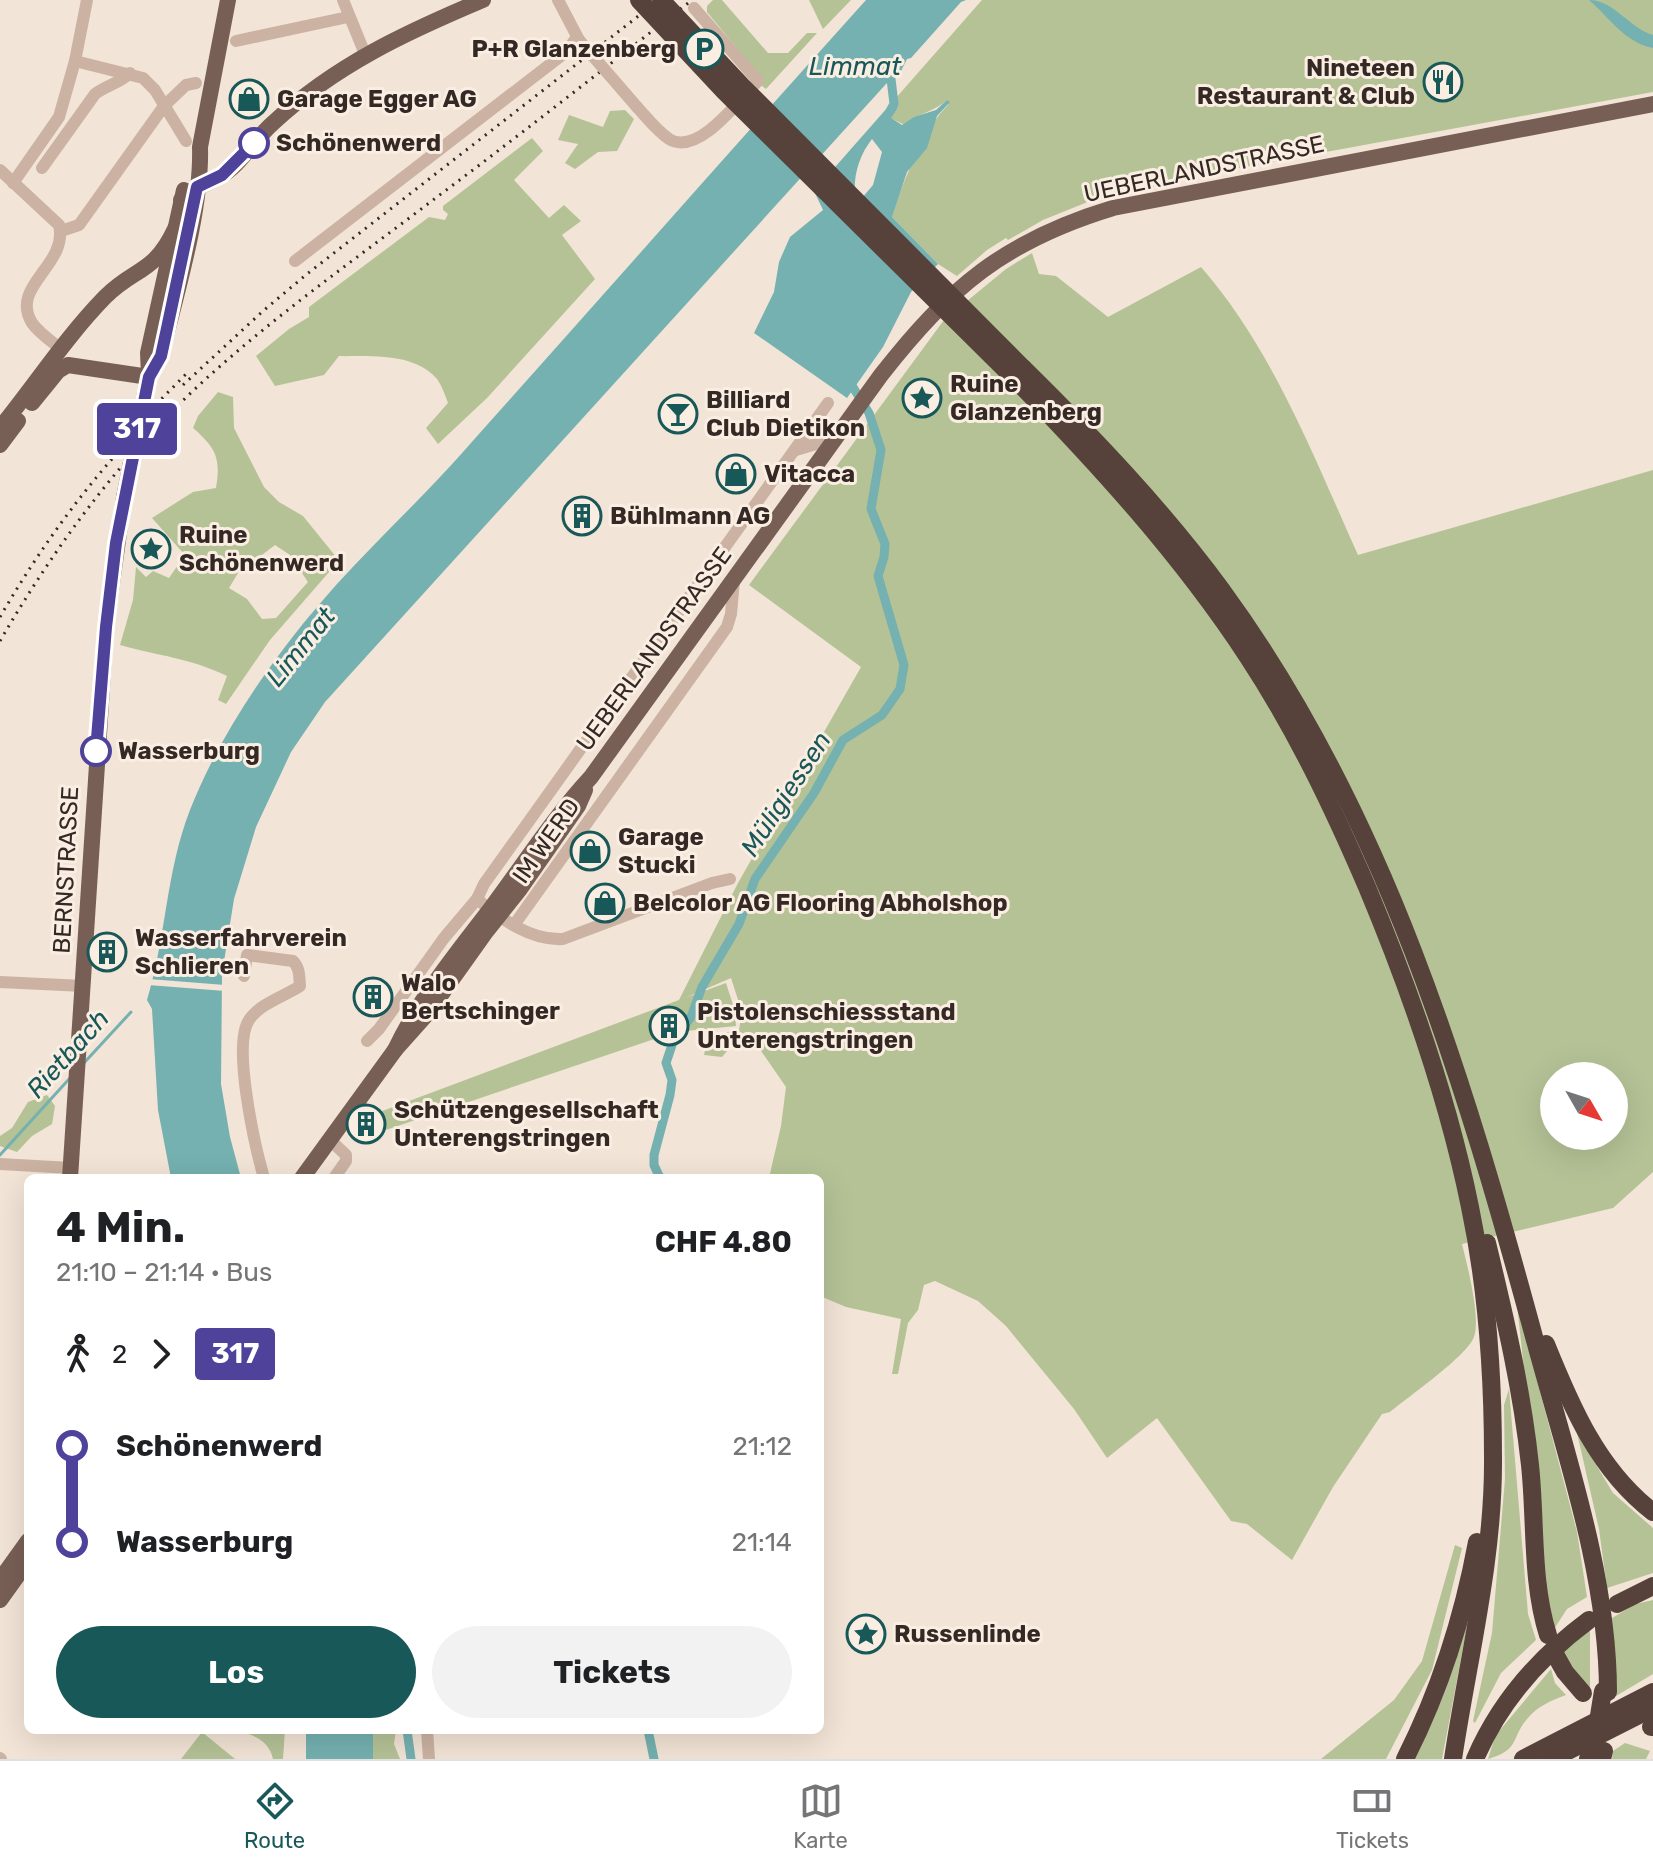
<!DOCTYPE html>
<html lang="de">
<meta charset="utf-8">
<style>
body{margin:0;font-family:Rubik,sans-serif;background:#f2f2f2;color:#202124;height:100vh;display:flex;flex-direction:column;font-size:30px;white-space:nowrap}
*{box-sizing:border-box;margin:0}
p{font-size:26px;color:#757577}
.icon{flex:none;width:44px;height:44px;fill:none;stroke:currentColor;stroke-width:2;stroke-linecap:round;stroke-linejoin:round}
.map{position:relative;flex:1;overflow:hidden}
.sheet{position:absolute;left:24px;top:1174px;width:800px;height:560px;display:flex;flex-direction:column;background:#fff;border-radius:12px;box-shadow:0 8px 32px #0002}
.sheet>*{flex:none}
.badge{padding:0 16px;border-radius:6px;font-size:28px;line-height:52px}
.needle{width:52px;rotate:129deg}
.tools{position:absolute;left:1540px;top:1062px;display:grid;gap:16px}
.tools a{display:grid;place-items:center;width:88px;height:88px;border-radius:50%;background:#fff;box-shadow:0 8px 32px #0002;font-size:40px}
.map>.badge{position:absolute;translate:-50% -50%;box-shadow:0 0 0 4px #fff}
.legs{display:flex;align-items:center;gap:12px;height:88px;padding:0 32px;font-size:26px}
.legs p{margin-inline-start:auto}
.overview{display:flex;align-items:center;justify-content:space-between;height:136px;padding:0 32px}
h1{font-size:44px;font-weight:700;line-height:60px}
.action{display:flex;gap:16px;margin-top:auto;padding:16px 32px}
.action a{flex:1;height:92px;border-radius:48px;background:#185858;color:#fff;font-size:32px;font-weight:700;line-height:92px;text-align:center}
.action a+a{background:#f2f2f2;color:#202124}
ul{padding:0 32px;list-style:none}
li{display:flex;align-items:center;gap:28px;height:96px;font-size:30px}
li i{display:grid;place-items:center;width:12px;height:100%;margin:0 10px;background:currentColor}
li i::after{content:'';width:20px;height:20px;margin:-10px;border:6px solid;border-radius:50%;background:#fff}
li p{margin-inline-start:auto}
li:first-child i{background:linear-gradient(#0000 50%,currentColor 0)}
li:last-child i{background:linear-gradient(currentColor 50%,#0000 0)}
.tabs{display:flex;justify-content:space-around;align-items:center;height:112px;border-top:2px solid #e0e0e0;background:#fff;font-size:22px;color:#757577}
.tabs a{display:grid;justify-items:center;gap:4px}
.tabs .selected{color:#185858}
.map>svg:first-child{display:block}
</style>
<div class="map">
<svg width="1653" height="1759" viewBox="0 0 1653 1759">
<rect width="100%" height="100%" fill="#f2e4d6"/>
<g fill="#b5c296" fill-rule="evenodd">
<polygon points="713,0 722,0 768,53 788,53 807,33 817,33 766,89 762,86 763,80 707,12 707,6"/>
<polygon points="809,0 851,0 823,29"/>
<path d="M982,0H1653V92L1228,170L1090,201L1043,220L1008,240L1006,238L987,250L957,276L938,264L892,217C902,184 924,128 948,105L947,100C934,112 918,113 905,125L890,118L897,109L899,102L895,99Z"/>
<polygon points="625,110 634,119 617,151 598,152 575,169 565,163 578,144 558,140 569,115 603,127 610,111"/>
<path d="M532,138L543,151L514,180L549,218L564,205L581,221L562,235L595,279L487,398L438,444L426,428L448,403C445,395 442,386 437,379C414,352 371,357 339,356L324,375L275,386L256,356L289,329L309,317V307L429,217L445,220L448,214L443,210V206Z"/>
<path d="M1032,253L1039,274L1056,276L1108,317L1201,267C1272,348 1314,457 1358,555L1653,470V1172L1613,1208L1462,1244C1467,1264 1481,1318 1474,1337C1467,1356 1408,1397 1390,1412L1382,1414L1333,1487L1292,1560L1247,1524L1231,1521L1157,1418L1107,1458L1074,1409L1006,1326L978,1301L935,1281L924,1285L918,1310L908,1323L898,1374H892L901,1319L846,1307L820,1296V1178H769L781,1126L786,1087L759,1048L732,1045L722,1057L704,1055L708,1036L739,1030L742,1012L731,978L685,998L726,983L735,1011L731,1013H735L736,1026L675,1032L374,1134L369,1116L679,1000L738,883L861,667L749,585L944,320L1006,269ZM1554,1076H1614V1136H1554Z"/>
<path d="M218,392L233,397L234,428L264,487L279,502L303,516L337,558L336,564L270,640L226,704L218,700L227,676C190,658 159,656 120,645L133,600L136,567L146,577L153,571L169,578L185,555L152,518L193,492L216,488C221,458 216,448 193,428L198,416ZM275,545L290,555L308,582L276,618L262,619L247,599L229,588L238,573Z"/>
<polygon points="47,1095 55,1106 52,1124 32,1136 17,1152 0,1146 0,1136 12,1128 28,1102"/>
<polygon points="1517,1304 1577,1532 1587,1597 1567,1609 1554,1629 1543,1595 1538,1501"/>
<polygon points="1509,1389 1528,1614 1536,1640 1501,1673 1475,1723 1473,1721 1492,1633 1505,1479 1504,1405"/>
<polygon points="1577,1433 1613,1493 1653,1528 1653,1573 1607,1588 1599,1529"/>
<polygon points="1455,1545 1462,1548 1432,1670 1386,1759 1321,1759 1394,1700 1422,1661"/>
<polygon points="1476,1579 1442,1759 1410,1759"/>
<polygon points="1653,1600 1653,1674 1616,1696 1612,1618 1636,1604"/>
<polygon points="1590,1629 1590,1690 1571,1668 1561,1650"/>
<path d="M1551,1669L1555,1683L1566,1695C1550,1701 1538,1706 1527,1719C1511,1738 1520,1750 1488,1759L1495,1736Z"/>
<path d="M238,1730H285L283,1759H273C269,1741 255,1736 238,1730Z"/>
<polygon points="373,1730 396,1730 394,1744 400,1759 373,1759"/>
<polygon points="202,1732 235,1759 181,1759"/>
<polygon points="1625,1743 1650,1751 1646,1759 1612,1759 1613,1751"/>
</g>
<g fill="#74b1b0" fill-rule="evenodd">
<path d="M866,0H966L961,2L911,58L907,59L901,71L896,73L325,702L291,752L256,827L234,899L222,974L221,1084L230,1137L241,1178H171L158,1110L152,1009L147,1000C166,938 166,871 190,810C223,727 278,650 337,584C378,539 423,497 463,452C598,301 731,150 866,0Z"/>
<path d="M1589,0C1614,0 1629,28 1653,35V48C1624,42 1610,18 1589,0Z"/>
<path d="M895,99L899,102L897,109L891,118L902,125L914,117L936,110L947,100L950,102L937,116L927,148L907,172L892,217L938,264L911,292L883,347L847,398L754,333L774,292L779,262L790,237L823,210L814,191ZM872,139L882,152L873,185L856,205C852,181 857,158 872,139Z"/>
<rect x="306" y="1730" width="67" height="29"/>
</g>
<polygon fill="#f2e4d6" points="149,979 225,985 225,991 148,985"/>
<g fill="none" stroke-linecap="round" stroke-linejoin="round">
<g stroke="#74b1b0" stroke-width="3">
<polyline points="83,1064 131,1012"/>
<polyline points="0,1155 70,1078"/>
</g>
<g stroke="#74b1b0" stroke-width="9">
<polyline points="890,111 894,104 891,79"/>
<polyline points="660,1178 654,1165 654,1155 670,1095 672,1080 666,1063 674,1039 691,1017 702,987 739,924 755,879 814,793 843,740 882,715 900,689 904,665 878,576 884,557 885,544 871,509 881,450 869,413 851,384 851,377"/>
<polyline points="407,1730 411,1759"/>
<polyline points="648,1730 654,1759"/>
</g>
<g stroke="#cbb2a2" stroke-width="12">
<polyline points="343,0 365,54"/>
<polyline points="558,0 579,40"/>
<polyline points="236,41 348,17"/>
<polyline points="75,61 143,78 155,90 186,141"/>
<path d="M637,107C647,118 657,131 669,139C698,157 739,100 758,81L694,8"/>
<path d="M42,168L95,94C107,85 120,83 130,73"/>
<path d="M0,170L59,225C69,265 9,286 32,323C39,333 51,341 61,349"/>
<polyline points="13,183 59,117 75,61 87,0"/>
<polyline points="61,231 79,225 164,106 186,85 196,83"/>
<polyline points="295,261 566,52 577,37"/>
<polyline points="796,450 836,438"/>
<path d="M730,879L712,883L563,939C531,941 501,919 477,899L484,884L828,403"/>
<polyline points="514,925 727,627 731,614 734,580"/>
<path d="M244,976L247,955L293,961C300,968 299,976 300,986C285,996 259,1004 249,1020C232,1045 255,1147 264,1178"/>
<polyline points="0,982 84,986"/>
<polyline points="367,1041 379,1029 444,938 477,899"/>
<polyline points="330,1140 346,1155 346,1161 334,1178"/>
<polyline points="0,1164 71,1168"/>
<polyline points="427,1730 429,1759"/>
<polyline points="0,1758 1,1759"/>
</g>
<g stroke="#785f55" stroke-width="16">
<path d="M181,200C196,184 217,182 232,168C247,154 258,136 273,123C335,65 407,32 483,0"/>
<polyline points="149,375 148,353 184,190"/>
<path d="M149,377L161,356C176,294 202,210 200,147L228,0"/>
<polyline points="32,403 58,371 68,365 149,377"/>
<path d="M0,428C35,385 66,337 105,297C135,267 154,274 175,229"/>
<polyline points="0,445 18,421"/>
<path d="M395,1050C420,997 456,954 491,908C524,864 553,818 591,777L881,375C950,287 1004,241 1113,208L1653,104"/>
<polyline points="70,1178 106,627 124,497"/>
<polyline points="302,1178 395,1050 428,1013 485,933 520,889 578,806 585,790"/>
<polyline points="0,1580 28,1541"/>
<polyline points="0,1600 28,1561"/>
</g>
<g stroke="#56423b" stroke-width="18">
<path d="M1023,368C1093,437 1162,509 1221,589C1385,813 1464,1079 1536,1344C1566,1455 1608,1576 1608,1692"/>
<path d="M1013,377C1099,465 1181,555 1248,657C1296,730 1333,808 1367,887C1410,990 1448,1098 1470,1207C1487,1288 1493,1374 1493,1457C1494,1559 1468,1659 1453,1759"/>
<path d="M1487,1243C1505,1317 1522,1390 1530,1465C1536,1521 1531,1581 1548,1635"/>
<path d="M1546,1344C1571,1406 1598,1470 1653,1512"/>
<polyline points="1617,1604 1653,1586"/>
<polyline points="1556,1656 1565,1672 1583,1693"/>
<polyline points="1651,1727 1653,1727"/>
<path d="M1405,1759C1440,1690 1463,1618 1477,1542"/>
<path d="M1475,1759C1500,1701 1539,1657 1589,1620"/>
<polyline points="1523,1759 1653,1692"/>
<polyline points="1552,1759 1653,1708"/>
<polyline points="1602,1759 1604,1751"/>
</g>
<g stroke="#352925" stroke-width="3" stroke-dasharray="2 6" stroke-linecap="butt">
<polyline points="183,385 263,311 307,274 659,0"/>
<polyline points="128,433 187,373"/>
<path d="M0,617C40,548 86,485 140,428"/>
<path d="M0,641C54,548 117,462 196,388C270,319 353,261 433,200C520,135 606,67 692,0"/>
</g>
<polyline stroke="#cbb2a2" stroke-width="12" points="579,40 637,107"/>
<polyline stroke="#785f55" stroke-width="16" points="124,497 145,393"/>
<g stroke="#56423b" stroke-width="18">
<polyline points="639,0 724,91 1013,377"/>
<polyline points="661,0 741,85 1023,368"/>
<polyline points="1588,1759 1597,1728 1603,1691"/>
</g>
</g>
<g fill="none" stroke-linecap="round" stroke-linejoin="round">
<g stroke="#fff" stroke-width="18">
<polyline id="line-1" points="96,751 106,627 116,543 149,377 161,356 166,333 197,187 222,175 254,143"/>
</g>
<use href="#line-1" stroke="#4e429b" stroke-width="12"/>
</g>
<defs>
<g id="parking-ring" transform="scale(2)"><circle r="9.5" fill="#faeee3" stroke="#185858" stroke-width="1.5"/><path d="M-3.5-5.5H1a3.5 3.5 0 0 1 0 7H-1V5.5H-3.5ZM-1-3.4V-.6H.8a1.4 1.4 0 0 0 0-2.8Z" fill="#185858"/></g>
<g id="restaurant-ring" transform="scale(2)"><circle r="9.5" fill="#faeee3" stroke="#185858" stroke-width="1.5"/><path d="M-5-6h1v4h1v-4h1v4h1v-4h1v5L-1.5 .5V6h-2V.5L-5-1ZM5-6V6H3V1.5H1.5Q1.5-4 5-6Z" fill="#185858"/></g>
<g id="shop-ring" transform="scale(2)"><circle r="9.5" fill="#faeee3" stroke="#185858" stroke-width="1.5"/><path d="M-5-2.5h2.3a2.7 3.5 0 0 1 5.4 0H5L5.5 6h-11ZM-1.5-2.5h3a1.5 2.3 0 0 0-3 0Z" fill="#185858"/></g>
<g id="sight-ring" transform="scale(2)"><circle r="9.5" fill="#faeee3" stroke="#185858" stroke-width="1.5"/><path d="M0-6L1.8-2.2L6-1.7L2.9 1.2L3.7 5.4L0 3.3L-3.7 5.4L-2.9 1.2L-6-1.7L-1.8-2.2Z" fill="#185858"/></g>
<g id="bar-ring" transform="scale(2)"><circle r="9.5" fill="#faeee3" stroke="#185858" stroke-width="1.5"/><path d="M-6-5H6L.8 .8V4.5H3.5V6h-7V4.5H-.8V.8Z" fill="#185858"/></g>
<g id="building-ring" transform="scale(2)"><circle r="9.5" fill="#faeee3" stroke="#185858" stroke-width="1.5"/><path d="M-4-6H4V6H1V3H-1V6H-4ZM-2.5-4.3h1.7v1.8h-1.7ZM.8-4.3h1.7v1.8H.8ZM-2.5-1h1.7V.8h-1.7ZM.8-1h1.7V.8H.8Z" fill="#185858"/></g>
</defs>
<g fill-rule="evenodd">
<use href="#parking-ring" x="704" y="49"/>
<use href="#restaurant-ring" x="1443" y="82"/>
<use href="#shop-ring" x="249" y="99"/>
<use href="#sight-ring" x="922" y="398"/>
<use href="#bar-ring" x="678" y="414"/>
<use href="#shop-ring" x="736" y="474"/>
<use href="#building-ring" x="582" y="516"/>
<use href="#sight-ring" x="151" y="549"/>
<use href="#shop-ring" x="590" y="851"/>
<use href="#shop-ring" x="605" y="903"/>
<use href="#building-ring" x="107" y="952"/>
<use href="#building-ring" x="373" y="997"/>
<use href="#building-ring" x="669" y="1026"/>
<use href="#building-ring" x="366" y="1124"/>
<use href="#sight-ring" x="866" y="1634"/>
</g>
<g fill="#fff" stroke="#4e429b" stroke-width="4">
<circle cx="254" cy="143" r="14"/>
<circle cx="96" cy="751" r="14"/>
</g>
<g text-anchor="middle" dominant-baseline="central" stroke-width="6" stroke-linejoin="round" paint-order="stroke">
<g font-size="24" font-weight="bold" fill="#352925" stroke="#faeee3" text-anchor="start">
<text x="676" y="49" text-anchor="end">P+R Glanzenberg</text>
<text x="1415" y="68" text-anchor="end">Nineteen<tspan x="1415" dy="28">Restaurant &amp; Club</tspan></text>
<text x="277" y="99">Garage Egger AG</text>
<text x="950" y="384">Ruine<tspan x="950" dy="28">Glanzenberg</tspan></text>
<text x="706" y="400">Billiard<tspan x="706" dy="28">Club Dietikon</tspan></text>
<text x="764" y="474">Vitacca</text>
<text x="610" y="516">Bühlmann AG</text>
<text x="179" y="535">Ruine<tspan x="179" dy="28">Schönenwerd</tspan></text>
<text x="618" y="837">Garage<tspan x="618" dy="28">Stucki</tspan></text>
<text x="633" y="903">Belcolor AG Flooring Abholshop</text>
<text x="135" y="938">Wasserfahrverein<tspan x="135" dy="28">Schlieren</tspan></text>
<text x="401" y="983">Walo<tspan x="401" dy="28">Bertschinger</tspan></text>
<text x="697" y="1012">Pistolenschiessstand<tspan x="697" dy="28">Unterengstringen</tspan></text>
<text x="394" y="1110">Schützengesellschaft<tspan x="394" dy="28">Unterengstringen</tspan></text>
<text x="894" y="1634">Russenlinde</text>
</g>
<g font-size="24" font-weight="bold" fill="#352925" stroke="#faeee3" text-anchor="start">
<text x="276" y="143">Schönenwerd</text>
<text x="118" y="751">Wasserburg</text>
</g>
<g font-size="24" fill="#352925" stroke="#faeee3">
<text transform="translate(1204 169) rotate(-12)">UEBERLANDSTRASSE</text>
<text transform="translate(654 649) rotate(-54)">UEBERLANDSTRASSE</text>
<text transform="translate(546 841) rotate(-55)">IM WERD</text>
<text transform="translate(66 870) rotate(-87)">BERNSTRASSE</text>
</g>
<g font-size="26" font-style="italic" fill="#185858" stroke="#faeee3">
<text x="855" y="66">Limmat</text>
<text transform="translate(301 647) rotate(-51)">Limmat</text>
<text transform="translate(786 794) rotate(-57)">Müligiessen</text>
<text transform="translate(68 1054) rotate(-48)">Rietbach</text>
</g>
</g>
</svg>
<div class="tools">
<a><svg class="needle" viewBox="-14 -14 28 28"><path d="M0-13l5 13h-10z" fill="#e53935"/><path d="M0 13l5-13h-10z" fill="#757577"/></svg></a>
</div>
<b class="badge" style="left:137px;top:429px;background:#4e429b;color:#fff">317</b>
<section class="sheet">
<div class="overview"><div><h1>4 Min.</h1><p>21:10 – 21:14 · Bus</p></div><b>CHF 4.80</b></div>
<div class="legs"><svg class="icon" aria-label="walk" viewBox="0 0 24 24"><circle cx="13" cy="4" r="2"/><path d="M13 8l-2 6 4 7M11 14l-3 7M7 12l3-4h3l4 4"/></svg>2<svg class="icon" aria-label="forward" viewBox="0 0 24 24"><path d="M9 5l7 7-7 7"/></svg><b class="badge" style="background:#4e429b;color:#fff">317</b></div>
<ul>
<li><i style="color:#4e429b"></i><b>Schönenwerd</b><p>21:12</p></li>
<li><i style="color:#4e429b"></i><b>Wasserburg</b><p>21:14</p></li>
</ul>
<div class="action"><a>Los</a><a>Tickets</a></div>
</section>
</div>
<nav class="tabs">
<a class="selected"><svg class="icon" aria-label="directions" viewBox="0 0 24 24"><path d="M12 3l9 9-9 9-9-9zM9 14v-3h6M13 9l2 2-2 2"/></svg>Route</a>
<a><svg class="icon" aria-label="map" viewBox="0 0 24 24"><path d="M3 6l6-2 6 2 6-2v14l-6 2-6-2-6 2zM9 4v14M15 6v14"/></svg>Karte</a>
<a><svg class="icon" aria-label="tickets" viewBox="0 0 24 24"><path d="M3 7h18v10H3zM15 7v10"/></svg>Tickets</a>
</nav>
